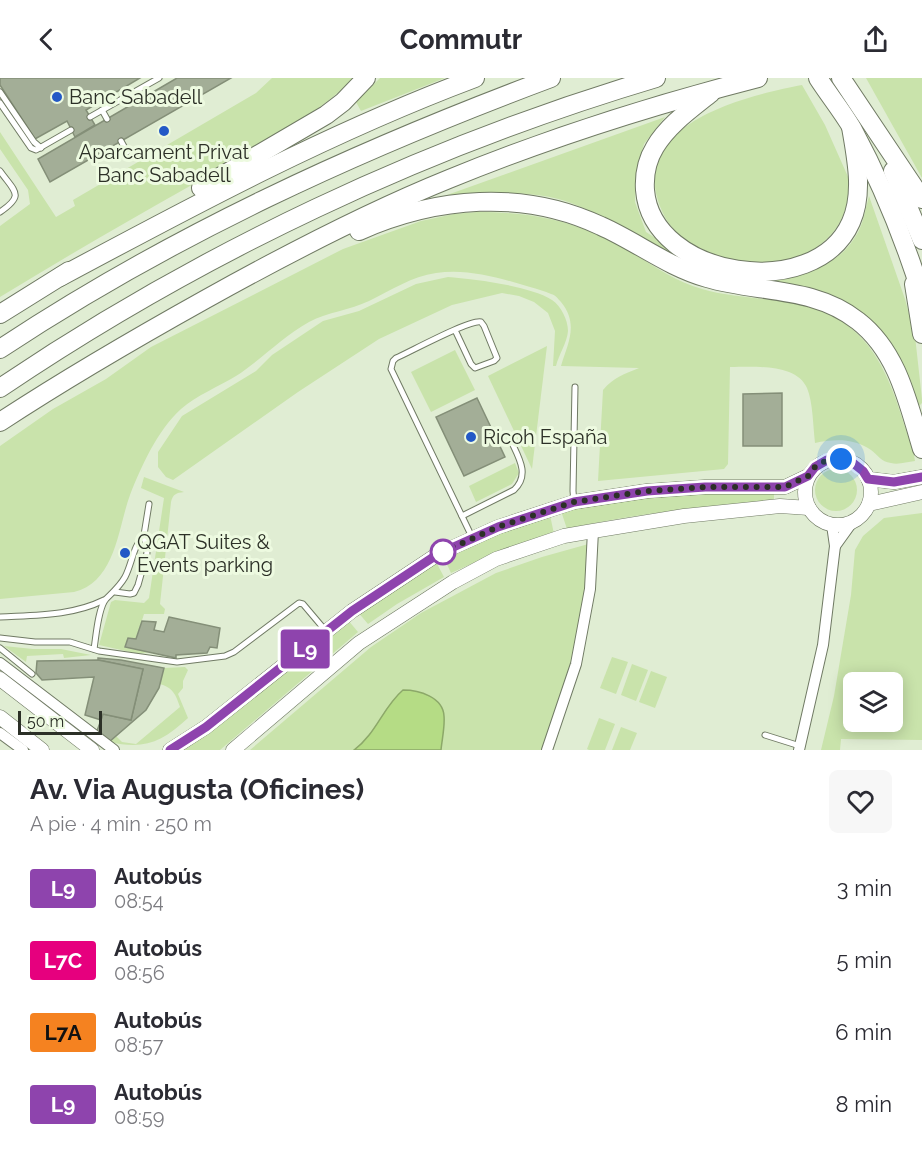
<!DOCTYPE html>
<html lang="es">
<meta charset="utf-8">
<style>
body{margin:0;font-family:Raleway,sans-serif;background:#f7f7f7;color:#2b2b33;height:100vh;display:flex;flex-direction:column;font-size:22px;white-space:nowrap}
*{box-sizing:border-box;margin:0}
p{font-size:20px;color:#7c7c81}
.icon{flex:none;width:33px;height:33px;fill:none;stroke:currentColor;stroke-width:2;stroke-linecap:round;stroke-linejoin:round}
.map{position:relative;height:672px;overflow:hidden}
.panel{display:flex;flex-direction:column;background:#fff;flex:1}
.panel>*{flex:none}
.badge{padding:0 12px;border-radius:4px;font-size:21px;line-height:39px}
.fabs{position:absolute;left:843px;top:594px;display:grid;gap:12px}
.fabs a{display:grid;place-items:center;width:60px;height:60px;border-radius:9px;background:#fff;box-shadow:0 3px 15px #0003;font-size:30px}
.scale{position:absolute;left:18px;bottom:15px;width:84px;box-sizing:border-box;padding-left:6px;border:3px solid #2c3027;border-top:0;font-size:16px;line-height:21px;white-space:nowrap;color:#2c3027;-webkit-text-stroke:4px #edfae0;paint-order:stroke}
.you{position:absolute;width:30px;height:30px;margin:-15px;border:4px solid #fff;border-radius:50%;background:#1a73e8;box-shadow:0 0 0 9px #1a73e833}
.map>.badge{position:absolute;translate:-50% -50%;box-shadow:0 0 0 3px #fff}
.round{display:grid;place-items:center;flex:none;width:63px;height:63px;border-radius:9px;background:#f7f7f7}
.summary{display:flex;align-items:center;justify-content:space-between;height:102px;padding:0 30px}
h1{font-size:28px;font-weight:700;line-height:45px}
ul{padding:0;list-style:none}
li{display:flex;align-items:center;gap:18px;height:72px;padding:0 30px}
li div{flex:1}
li b{display:block;font-size:22px}
li em{font-style:normal}
li .badge{min-width:66px;font-weight:700;text-align:center}
header{display:flex;justify-content:space-between;align-items:center;height:78px;padding:0 30px;background:#fff;font-size:27px;font-weight:700}
.map>svg:first-child{display:block}
</style>
<header><svg class="icon" aria-label="back" viewBox="0 0 24 24"><path d="M15 5l-7 7 7 7"/></svg>Commutr<svg class="icon" aria-label="share" viewBox="0 0 24 24"><path d="M12 15V3M7 8l5-5 5 5M5 13v7h14v-7"/></svg></header>
<div class="map">
<svg width="922" height="672" viewBox="0 0 922 672">
<rect width="100%" height="100%" fill="#e0edd3"/>
<g fill="#c9e3ab" fill-rule="evenodd">
<path d="M272,0H354C308,45 246,76 190,108C126,144 62,181 0,219V148L30,126L28,112L0,71V54L56,139L75,128L73,122L256,15Z"/>
<polygon points="380,0 445,0 361,33 356,24"/>
<polygon points="866,0 922,0 922,100"/>
<path d="M802,7L825,47L849,101C852,192 742,204 684,161C669,150 660,133 656,115C641,42 751,17 802,7Z"/>
<path d="M665,39L644,66L636,95L635,124L646,154L677,174L673,180C640,160 607,139 571,125C534,111 486,115 447,117Z"/>
<path d="M869,118L905,221L915,258L922,321V325L917,330L891,266L874,245L840,221L821,213L774,206V203C809,195 843,187 860,150C864,141 866,129 869,118Z"/>
<path d="M477,134C534,134 576,143 626,171C651,186 674,203 702,211C749,225 806,216 847,247C881,272 894,314 906,352C909,362 914,373 915,383C907,384 898,387 891,385C881,384 878,377 871,372C854,360 834,361 815,365C813,349 813,324 807,310C796,285 752,289 730,289L728,386L724,391L598,403L603,312C614,299 624,296 639,290L561,288C568,265 579,246 561,224C558,221 556,217 551,216C545,213 537,211 530,209C500,200 467,190 436,195C412,198 390,213 369,223C350,232 328,234 309,244C282,259 261,282 236,298C218,309 197,317 181,331C157,353 142,387 130,417C118,449 116,504 74,514L0,521V368L53,331L106,301L151,269L343,171L421,143L454,136Z"/>
<path d="M448,199C474,201 531,208 552,222C561,228 568,242 568,253C567,265 559,276 556,288H553L555,253L548,235L534,224L519,218L502,215L452,227L379,261L298,314L173,402L166,399L158,389V374L182,338L256,293L272,277L323,243L359,233L416,206Z"/>
<polygon points="547,268 532,391 488,298"/>
<polygon points="455,272 475,312 431,334 411,294"/>
<polygon points="515,385 519,395 512,406 476,424 469,408"/>
<circle cx="836" cy="412" r="21"/>
<path d="M144,399L184,414C176,415 173,416 171,424L160,526L165,531L164,536H144L136,561L128,560L125,568L149,574L139,576L99,567L111,524L115,522L144,525L149,520L164,420L141,410Z"/>
<path d="M774,414V424C704,429 635,435 567,451L561,433C631,415 703,415 774,414Z"/>
<path d="M922,435V662L841,661L840,672H821L834,618L851,517L855,472L863,458L884,440ZM854,604H892V644H854Z"/>
<polygon points="550,437 554,456 489,478 451,495 443,478"/>
<polygon points="592,465 576,586 547,672 250,672 371,569 421,535 496,495 542,479"/>
<polygon points="435,482 444,499 397,526 368,546 357,533"/>
<polygon points="348,542 358,554 220,672 182,672"/>
<polygon points="4,568 33,571 61,571 91,577 64,580 63,576 27,578 26,584"/>
<polygon points="612,579 628,584 616,616 600,610"/>
<polygon points="632,586 648,592 636,623 621,617"/>
<path d="M185,589L188,592L183,603V610L178,616L188,640C162,664 145,672 109,664L116,658L122,664L136,666L180,629C176,617 173,609 159,606L164,590Z"/>
<polygon points="651,593 667,599 655,630 639,624"/>
<polygon points="599,640 615,646 605,672 589,672 587,671"/>
<polygon points="621,649 637,655 630,672 612,672"/>
</g>
<path fill="#b5dc85" stroke="#8ca869" stroke-width="1.5" d="M403,612C419,612 443,619 444,638C445,649 442,661 441,672H354C376,656 383,629 403,612Z"/>
<g fill="#a3ae97" stroke="#848f78" stroke-width="1.5">
<polygon points="0,0 140,0 86,32 95,47 75,59 67,43 35,61 0,7"/>
<polygon points="177,0 231,0 50,104 38,81"/>
<polygon points="782,315 782,368 743,368 743,316"/>
<polygon points="477,320 505,379 464,398 436,339"/>
<polygon points="169,539 220,550 217,570 210,569 207,575 176,577 176,580 125,569 128,560 136,561 142,543 156,544 154,552 164,554"/>
<polygon points="98,580 121,582 164,590 159,610 146,632 109,664 97,653 103,636 131,642 143,591 98,582"/>
<polygon points="98,582 143,591 131,642 103,636 101,642 85,637 94,599 42,602 36,595 37,583"/>
</g>
<g fill="none" stroke-linecap="round" stroke-linejoin="round">
<g stroke="#707a64" stroke-width="7">
<g id="lane">
<polyline points="0,14 34,64 41,70"/>
<polyline points="0,25 31,70 36,72 71,52"/>
<polyline points="102,32 107,41"/>
<polyline points="90,39 159,0"/>
<polyline points="121,63 127,74"/>
<path d="M0,93C15,114 25,117 0,134"/>
<path d="M455,252L471,286L475,290L494,283L497,280L484,248L481,244C470,241 410,274 396,280L393,283L391,291L472,459"/>
<polyline points="574,424 573,413 575,309"/>
<path d="M462,438L514,412C530,397 519,380 511,363"/>
<polyline points="115,514 130,516 134,515 138,507 147,475 144,457 149,426"/>
<path d="M0,539C35,537 72,538 104,522"/>
<polyline points="0,560 35,564 70,564 99,573 177,584 225,578 234,574 299,525 303,526 325,552"/>
<polyline points="0,570 32,596"/>
<path d="M94,571C96,559 98,530 106,521C113,514 120,508 125,499C132,486 133,468 144,457"/>
<polyline points="765,657 800,668"/>
</g>
</g>
<g stroke="#707a64" stroke-width="12">
<g id="street">
<polyline points="835,468 853,443"/>
<polyline points="0,585 114,672"/>
<polyline points="0,655 23,672"/>
<polyline points="547,672 576,586 590,511 593,453"/>
<polyline points="799,672 823,567 835,468 832,447"/>
</g>
</g>
<g stroke="#707a64" stroke-width="15">
<g id="secondary">
<circle cx="838" cy="414" r="33"/>
<polyline points="868,401 894,404 922,399"/>
<polyline points="869,426 922,414"/>
<polyline points="0,601 92,672"/>
<polyline points="0,639 42,672"/>
<polyline points="170,672 206,649 352,533 438,476 498,449 574,424 647,413 705,409 785,409 808,398"/>
<polyline points="233,672 359,565 453,504 496,481 564,458 593,453 684,438 780,428 809,430"/>
</g>
</g>
<g stroke="#707a64" stroke-width="20">
<g id="highway">
<path d="M818,0C829,17 842,33 852,50C881,104 904,160 922,218"/>
<polyline points="841,0 922,121"/>
<path d="M711,15C691,31 668,47 655,69C647,82 644,97 645,112C652,200 815,226 851,144C864,115 856,79 851,49"/>
<polyline points="893,93 922,162"/>
<polyline points="201,110 326,37 343,24 366,0"/>
<path d="M359,153C436,119 523,111 601,148C637,164 668,189 707,200C757,215 814,208 858,243C898,274 908,325 922,371"/>
<path d="M60,199C196,126 331,54 475,0"/>
<polyline points="914,206 922,256"/>
<polyline points="0,236 69,193"/>
<path d="M0,271C172,157 358,72 551,0"/>
<path d="M0,310C200,175 424,69 656,0"/>
<path d="M0,344C67,300 136,260 206,221C285,177 365,135 449,101C549,60 653,27 758,0"/>
</g>
</g>
<use href="#lane" stroke="#fff" stroke-width="5"/>
<use href="#street" stroke="#fff" stroke-width="10"/>
<use href="#secondary" stroke="#fff" stroke-width="14"/>
<use href="#highway" stroke="#fff" stroke-width="18"/>
</g>
<g fill="none" stroke-linecap="round" stroke-linejoin="round">
<g stroke="#fff" stroke-width="14">
<polyline id="line" points="170,672 206,649 352,533 438,476 498,449 574,424 647,413 705,409 785,409 808,398 815,389 827,382 841,381 853,385 863,393 868,401 894,404 922,399"/>
</g>
<use href="#line" stroke="#8e44ad" stroke-width="9"/>
<polyline stroke="#2c3027" stroke-width="6" stroke-dasharray="0 10.8" points="443,474 438,476 498,449 574,424 647,413 705,409 785,409 808,398 815,389 827,382 841,381"/>
</g>
<g fill="#2359c6" stroke="#edfae0" stroke-width="2">
<circle cx="57" cy="19" r="6"/>
<circle cx="164" cy="53" r="6"/>
<circle cx="471" cy="359" r="6"/>
<circle cx="125" cy="475" r="6"/>
</g>
<circle fill="#fff" stroke="#8e44ad" stroke-width="3" cx="443" cy="474" r="12"/>
<g text-anchor="middle" dominant-baseline="central" stroke-width="6" stroke-linejoin="round" paint-order="stroke">
<g font-size="20" fill="#2c3027" stroke="#edfae0" text-anchor="start">
<text x="69" y="19">Banc Sabadell</text>
<text x="164" y="74" text-anchor="middle">Aparcament Privat<tspan x="164" dy="23">Banc Sabadell</tspan></text>
<text x="483" y="359">Ricoh España</text>
<text x="137" y="464">QGAT Suites &amp;<tspan x="137" dy="23">Events parking</tspan></text>
</g>
</g>
</svg>
<div class="fabs">
<a><svg class="icon" aria-label="layers" viewBox="0 0 24 24"><path d="M12 4l9 5-9 5-9-5zM3 14l9 5 9-5"/></svg></a>
</div>
<div class="scale">50 m</div>
<div class="you" style="left:841px;top:381px"></div>
<b class="badge" style="left:305px;top:571px;background:#8e44ad;color:#fff">L9</b>
</div>
<section class="panel">
<div class="summary"><div><h1>Av. Via Augusta (Oficines)</h1><p>A pie · 4 min · 250 m</p></div><a class="round"><svg class="icon" aria-label="heart" viewBox="0 0 24 24"><path d="M12 20l-8-8c-3-5 5-10 8-4 3-6 11-1 8 4z"/></svg></a></div>
<ul>
<li><span class="badge" style="background:#8e44ad;color:#fff">L9</span><div><b>Autobús</b><p>08:54</p></div><em>3 min</em></li>
<li><span class="badge" style="background:#e6007e;color:#fff">L7C</span><div><b>Autobús</b><p>08:56</p></div><em>5 min</em></li>
<li><span class="badge" style="background:#f58220;color:#111">L7A</span><div><b>Autobús</b><p>08:57</p></div><em>6 min</em></li>
<li><span class="badge" style="background:#8e44ad;color:#fff">L9</span><div><b>Autobús</b><p>08:59</p></div><em>8 min</em></li>
</ul>
</section>
